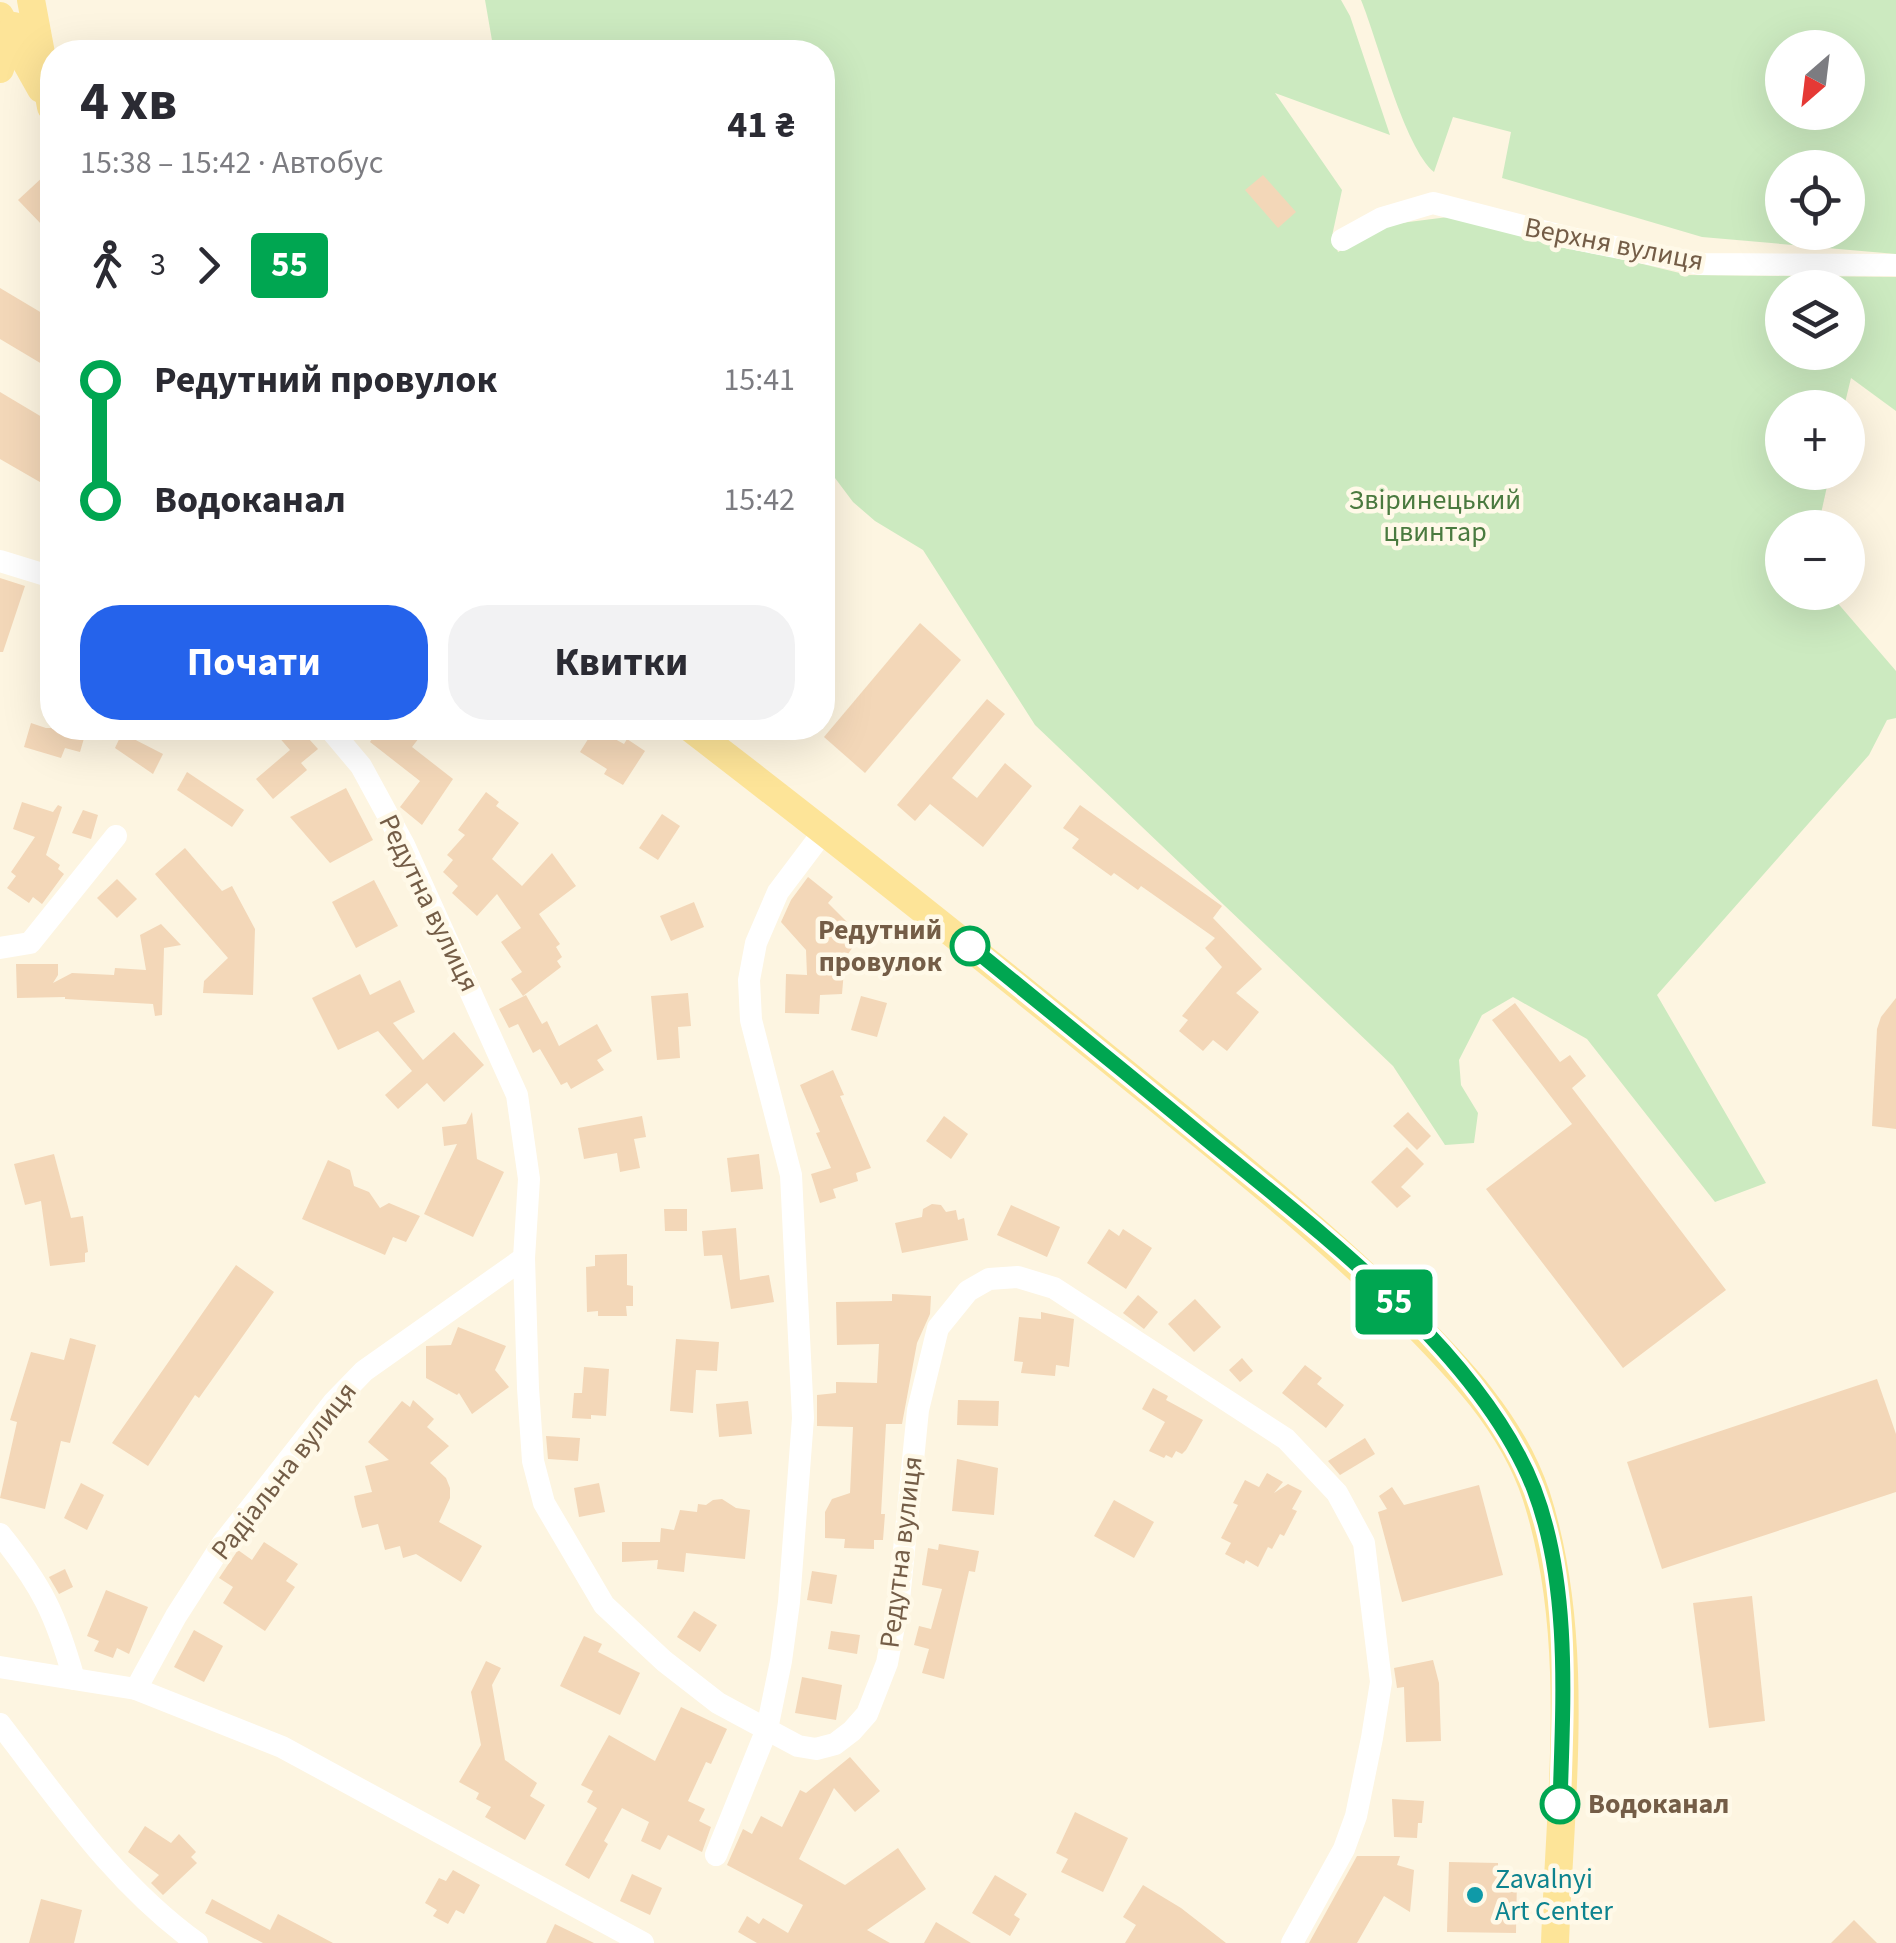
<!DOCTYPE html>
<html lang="uk">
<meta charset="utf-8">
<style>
body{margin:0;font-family:"Source Sans 3",sans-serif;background:#f2f2f3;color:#2b2b33;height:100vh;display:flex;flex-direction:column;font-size:38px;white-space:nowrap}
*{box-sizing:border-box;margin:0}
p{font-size:32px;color:#7c7c81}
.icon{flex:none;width:55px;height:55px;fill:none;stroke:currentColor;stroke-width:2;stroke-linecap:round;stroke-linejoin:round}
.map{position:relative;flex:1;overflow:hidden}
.drawer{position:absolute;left:40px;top:40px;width:795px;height:700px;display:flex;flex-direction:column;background:#fff;border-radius:40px;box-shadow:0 10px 40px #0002}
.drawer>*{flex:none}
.badge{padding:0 20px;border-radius:8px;font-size:35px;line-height:65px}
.needle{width:65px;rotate:208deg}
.tools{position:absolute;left:1765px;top:30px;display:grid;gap:20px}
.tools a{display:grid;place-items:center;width:100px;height:100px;border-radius:50%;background:#fff;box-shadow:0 10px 40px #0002;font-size:50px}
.map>.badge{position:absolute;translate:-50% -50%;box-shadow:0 0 0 5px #fff}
.legs{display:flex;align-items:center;gap:15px;height:110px;padding:0 40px;font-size:32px}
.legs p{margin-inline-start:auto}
.head{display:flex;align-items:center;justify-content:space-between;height:170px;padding:0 40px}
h1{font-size:55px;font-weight:700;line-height:75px}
.action{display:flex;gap:20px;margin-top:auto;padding:20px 40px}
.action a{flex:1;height:115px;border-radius:40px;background:#2563eb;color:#fff;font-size:40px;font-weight:700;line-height:115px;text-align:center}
.action a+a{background:#f2f2f3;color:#2b2b33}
ul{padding:0 40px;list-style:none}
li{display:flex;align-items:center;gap:35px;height:120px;font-size:38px}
li i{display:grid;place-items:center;width:15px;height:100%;margin:0 12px;background:currentColor}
li i::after{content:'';width:25px;height:25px;margin:-12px;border:8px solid;border-radius:50%;background:#fff}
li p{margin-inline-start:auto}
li:first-child i{background:linear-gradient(#0000 50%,currentColor 0)}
li:last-child i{background:linear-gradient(currentColor 50%,#0000 0)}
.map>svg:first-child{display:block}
</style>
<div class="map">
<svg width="1896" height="1943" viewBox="0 0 1896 1943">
<rect width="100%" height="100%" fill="#fdf5e1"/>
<g fill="#cceac0" fill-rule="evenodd">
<path d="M485,0H1341L1350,16L1390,135L1275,93L1342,190L1332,236L1338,252L1393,224L1448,217L1688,275L1896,277V411L1851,378L1844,407L1782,408V472L1830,473L1818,527L1782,528V592L1829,593L1896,671V718L1887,720L1869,755L1657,995L1766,1183L1715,1202L1587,1039L1513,997L1482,1015L1459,1060L1461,1085L1478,1113L1474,1143L1445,1145L1393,1066L1035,725L923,550L875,521L853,502L823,462L822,52H494ZM1782,288H1848V352H1782Z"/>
<path d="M1361,0H1896V254L1702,237L1502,178L1511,132L1453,117L1434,172C1404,147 1378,41 1361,0ZM1782,48H1848V112H1782ZM1782,168H1848V232H1782Z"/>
</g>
<g fill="#f3d7b8">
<polygon points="45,175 52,183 52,218 43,226 18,200"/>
<polygon points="1263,175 1296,212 1278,228 1245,190"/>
<polygon points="0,288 52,319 52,370 0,339"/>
<polygon points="0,392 52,423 52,489 0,459"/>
<polygon points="0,578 25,586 3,652 0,652"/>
<polygon points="920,623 961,660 865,773 824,737"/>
<polygon points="987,699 1005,714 952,778 977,798 1005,763 1032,786 983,847 930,804 915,821 897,805"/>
<polygon points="31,723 46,728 87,728 80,752 65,748 61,758 24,747"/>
<polygon points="271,728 299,728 318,749 301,763 307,770 273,799 256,779 290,750"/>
<polygon points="358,728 405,728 419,738 412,747 453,779 422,825 400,807 420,781 370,742 372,739"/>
<polygon points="595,728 624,744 627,739 645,751 623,785 604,774 607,769 580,752"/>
<polygon points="122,733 163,754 153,774 115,748"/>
<polygon points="187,772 244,810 232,827 177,790"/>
<polygon points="346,788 373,840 330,863 290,817"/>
<polygon points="486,792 499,802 496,806 519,823 492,859 522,886 552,853 576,886 539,914 560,944 556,947 562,957 557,961 561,967 523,996 511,979 522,972 501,942 521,928 497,894 477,916 452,893 458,886 443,872 453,860 447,855 465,835 458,830"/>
<polygon points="22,802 53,812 58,805 62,807 46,855 60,865 58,869 64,874 42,904 33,897 29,903 7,888 16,876 11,872 35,837 13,829"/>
<polygon points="1080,805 1222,906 1213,918 1262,969 1236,993 1259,1012 1227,1051 1213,1040 1203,1051 1179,1031 1188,1020 1182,1016 1222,967 1205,948 1215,938 1141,886 1138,890 1114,873 1111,876 1072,848 1079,839 1063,828"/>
<polygon points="83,810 98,815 91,839 72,833"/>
<polygon points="662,814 680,826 658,860 639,848"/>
<polygon points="185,848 222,891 232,886 255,929 253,995 203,993 204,981 228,958 155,874"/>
<polygon points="808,877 833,897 828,903 861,936 845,958 842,994 820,995 819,1014 785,1013 786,974 807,975 806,950 781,922 791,900"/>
<polygon points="117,879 137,899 117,918 97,898"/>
<polygon points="374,880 398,926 356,948 332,902"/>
<polygon points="694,902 704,927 671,941 660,916"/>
<polygon points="161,924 181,945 164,948 162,1015 155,1016 153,1004 65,999 65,997 17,998 16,964 58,964 58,975 53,983 72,973 114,975 115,968 146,970 140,935"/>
<polygon points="360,974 370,995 400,980 415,1012 393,1023 423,1060 454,1032 484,1065 444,1102 427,1083 398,1109 385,1095 412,1071 378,1031 338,1050 312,998"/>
<polygon points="688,993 691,1026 678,1027 680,1058 657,1060 651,996"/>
<polygon points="526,995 542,1024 547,1021 559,1046 597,1024 612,1051 597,1060 604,1070 571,1089 567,1082 561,1085 540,1049 533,1053 518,1024 509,1028 499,1009"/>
<polygon points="861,996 887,1003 877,1037 851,1030"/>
<polygon points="1896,998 1896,1129 1872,1126 1877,1029 1881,1017"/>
<polygon points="1515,1003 1560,1062 1570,1055 1586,1076 1572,1088 1726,1290 1623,1368 1486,1189 1572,1124 1492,1020"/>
<polygon points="833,1070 844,1095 840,1096 871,1168 856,1173 858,1181 833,1189 836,1198 820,1203 811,1174 831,1168 816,1133 820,1132 800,1085"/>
<polygon points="472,1112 477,1159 504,1172 473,1237 424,1214 457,1144 444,1146 442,1127 466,1124"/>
<polygon points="1408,1112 1431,1136 1417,1150 1393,1126"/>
<polygon points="642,1116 646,1137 634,1139 640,1168 620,1172 617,1153 584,1159 578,1128"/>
<polygon points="944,1116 968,1134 951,1159 926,1141"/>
<polygon points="1407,1147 1424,1164 1401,1187 1411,1196 1397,1208 1371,1182"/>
<polygon points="54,1154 71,1218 83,1216 88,1252 85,1253 85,1262 50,1266 41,1201 25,1205 14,1164"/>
<polygon points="759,1154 763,1189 731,1192 727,1158"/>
<polygon points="328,1160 350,1170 354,1186 369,1192 380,1208 389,1203 420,1216 406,1242 393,1237 385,1255 302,1219"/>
<polygon points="932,1204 941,1205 946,1212 956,1210 958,1220 964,1218 968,1240 902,1253 895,1223 922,1217 923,1209"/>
<polygon points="1011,1205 1060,1227 1047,1257 997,1235"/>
<polygon points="664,1209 687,1209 687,1231 665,1231"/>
<polygon points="736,1228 740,1280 769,1275 774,1302 731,1309 722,1255 704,1256 702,1231"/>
<polygon points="1109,1229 1119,1236 1123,1229 1152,1248 1126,1289 1087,1263"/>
<polygon points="627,1254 627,1285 633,1286 633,1306 626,1306 627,1316 598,1316 598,1311 587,1312 586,1267 595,1266 595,1255"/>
<polygon points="236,1265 274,1292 199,1398 195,1395 148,1466 112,1443"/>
<polygon points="892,1294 931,1296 930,1314 917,1343 902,1424 886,1424 881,1514 885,1514 883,1540 874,1540 874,1549 844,1548 845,1539 825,1538 825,1512 832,1499 850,1493 853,1427 817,1426 817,1395 836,1393 836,1382 877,1383 879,1344 837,1345 836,1302 892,1301"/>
<polygon points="1138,1295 1158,1312 1144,1329 1123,1313"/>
<polygon points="1195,1299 1221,1327 1194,1352 1168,1324"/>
<polygon points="1041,1312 1074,1319 1069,1367 1056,1365 1055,1376 1021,1373 1023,1362 1014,1361 1019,1317 1041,1319"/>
<polygon points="458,1327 506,1346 495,1370 509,1387 472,1414 459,1393 457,1395 426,1378 426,1346 451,1345"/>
<polygon points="70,1338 96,1345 70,1443 61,1441 45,1509 0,1498 17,1422 10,1420 31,1352 64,1360"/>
<polygon points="676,1339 719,1342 717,1371 696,1370 693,1413 670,1411"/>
<polygon points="1242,1358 1253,1371 1240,1382 1229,1370"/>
<polygon points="1305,1365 1322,1378 1317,1384 1344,1405 1326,1428 1282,1393"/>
<polygon points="584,1367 609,1369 606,1416 591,1415 591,1419 572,1418 574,1393 582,1393"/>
<polygon points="1877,1379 1896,1434 1896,1492 1662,1569 1627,1462"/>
<polygon points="1153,1388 1168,1396 1166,1400 1203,1420 1186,1450 1182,1454 1176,1451 1172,1458 1166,1455 1164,1458 1149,1451 1165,1422 1142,1409"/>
<polygon points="413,1400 434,1419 427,1427 449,1446 430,1463 446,1478 450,1488 450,1498 439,1522 482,1546 461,1582 416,1554 403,1558 400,1546 385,1550 378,1524 362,1528 356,1506 354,1496 372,1492 365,1466 389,1460 368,1442 402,1401 410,1407"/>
<polygon points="958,1400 999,1401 998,1426 957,1425"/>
<polygon points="748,1401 752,1434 719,1437 716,1404"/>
<polygon points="546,1436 580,1438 578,1461 548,1459"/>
<polygon points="1365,1438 1375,1454 1340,1475 1328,1461"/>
<polygon points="957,1459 998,1468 994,1515 952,1511"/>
<polygon points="1267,1473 1283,1482 1274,1493 1288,1484 1302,1491 1292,1509 1297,1511 1284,1536 1280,1534 1272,1549 1268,1547 1258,1567 1246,1560 1244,1564 1225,1554 1231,1543 1221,1538 1238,1505 1233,1503 1245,1480 1259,1487"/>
<polygon points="81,1483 104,1495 87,1530 64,1518"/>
<polygon points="599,1483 605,1512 579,1517 574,1488"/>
<polygon points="1479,1485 1503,1575 1402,1602 1378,1512 1387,1509 1379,1496 1392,1487 1404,1505"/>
<polygon points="722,1499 736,1508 750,1510 745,1559 686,1553 684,1572 657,1569 658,1560 622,1562 622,1542 660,1542 661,1528 674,1530 680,1510 697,1512 698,1504 706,1505 713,1500"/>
<polygon points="1114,1500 1154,1522 1134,1558 1094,1536"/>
<polygon points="264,1542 298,1564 286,1581 295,1587 265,1631 223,1603 233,1587 219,1578 238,1550 252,1560"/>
<polygon points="939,1544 979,1551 975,1572 969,1571 944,1679 922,1673 929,1649 914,1645 919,1626 931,1629 942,1589 922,1585 928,1548 938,1550"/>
<polygon points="65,1569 73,1587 59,1594 49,1577"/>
<polygon points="812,1571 837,1575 832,1604 807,1600"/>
<polygon points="106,1590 148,1607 129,1654 117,1648 113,1658 94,1651 99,1641 87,1636"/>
<polygon points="1752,1596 1765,1721 1709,1728 1693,1603"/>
<polygon points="694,1611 717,1625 700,1652 677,1637"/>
<polygon points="194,1630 223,1646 204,1682 174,1667"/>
<polygon points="831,1631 860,1635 857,1654 828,1649"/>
<polygon points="584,1636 602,1644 598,1652 640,1673 620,1715 560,1686"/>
<polygon points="1433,1660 1439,1683 1441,1741 1406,1742 1404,1687 1397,1688 1394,1668"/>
<polygon points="486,1661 501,1668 492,1685 505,1760 537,1783 530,1796 545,1805 525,1840 485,1817 491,1807 476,1799 479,1793 459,1782 481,1745 471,1692"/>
<polygon points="802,1677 842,1685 836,1720 795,1713"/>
<polygon points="681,1707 727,1729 711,1764 706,1762 688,1801 705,1809 699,1821 711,1827 702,1852 668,1835 660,1850 641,1841 649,1822 622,1808 604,1841 608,1844 589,1879 565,1865 597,1808 587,1802 593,1791 581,1785 609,1735 655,1761"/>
<polygon points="850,1757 880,1791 855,1812 834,1788 799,1859 845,1885 898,1848 926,1889 867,1930 890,1943 757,1943 738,1932 747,1916 759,1924 763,1918 788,1933 803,1905 727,1865 743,1829 752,1834 761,1816 782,1827 800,1790 806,1793"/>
<polygon points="1392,1799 1424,1801 1422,1823 1418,1823 1417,1838 1394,1837"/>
<polygon points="1075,1812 1128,1838 1103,1892 1061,1872 1068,1859 1056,1853"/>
<polygon points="145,1826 171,1843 179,1834 196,1852 191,1857 197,1863 163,1895 151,1883 159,1875 128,1852"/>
<polygon points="1357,1856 1400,1856 1397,1865 1414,1870 1410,1912 1384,1896 1357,1943 1309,1943"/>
<polygon points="1449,1862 1498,1863 1498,1877 1517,1877 1516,1933 1447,1932"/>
<polygon points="453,1870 480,1885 464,1914 456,1910 448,1924 433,1916 437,1910 425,1903 439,1878 446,1881"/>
<polygon points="632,1874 662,1888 650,1915 620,1901"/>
<polygon points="995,1875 1027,1894 1014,1915 1020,1919 1010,1936 972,1913"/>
<polygon points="1143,1885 1181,1908 1226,1943 1125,1943 1136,1925 1123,1917"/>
<polygon points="41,1899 82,1910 74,1943 29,1943"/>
<polygon points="212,1899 270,1930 278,1914 333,1943 263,1943 205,1913"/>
<polygon points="1854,1920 1877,1943 1831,1943"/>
<polygon points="936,1922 971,1943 924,1943"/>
<polygon points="555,1924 594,1943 546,1943"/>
</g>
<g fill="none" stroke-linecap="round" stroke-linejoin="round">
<g stroke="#fff" stroke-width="22">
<polyline points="1342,240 1382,218 1433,203 1570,238 1700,264 1896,265"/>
<polyline points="0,561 52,577"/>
<polyline points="329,728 361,766 404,845 517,1095 529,1179 524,1258 528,1388 533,1461 544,1503 604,1605 664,1661 718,1703 798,1746 816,1749 835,1744 852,1731 867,1714 887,1663 899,1600 918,1410 938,1328 968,1291 989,1279 1018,1277 1054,1288 1286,1439 1337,1493 1364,1543 1381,1682 1372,1738 1356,1816 1344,1849 1292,1943"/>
<polyline points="0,948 30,943 116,836"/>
<path d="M0,1534C42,1586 56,1615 74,1679"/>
<polyline points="0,1667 136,1689 282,1747 643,1943"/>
<polyline points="136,1689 176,1616 223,1543 333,1403 364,1371 524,1258"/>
<path d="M0,1724C61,1803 115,1884 197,1943"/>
<polyline points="716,1855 767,1729 781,1661 789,1602 803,1418 791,1175 751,1020 749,980 756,943 778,892 824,831"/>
</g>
<g stroke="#fde498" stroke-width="28">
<polyline points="31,0 51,107"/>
<polyline points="0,16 41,89"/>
<polyline points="0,69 14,26"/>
<path d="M690,728C845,847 998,969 1150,1093C1237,1164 1325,1234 1405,1314C1457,1366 1512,1423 1536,1495C1582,1637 1560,1797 1555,1943"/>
</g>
</g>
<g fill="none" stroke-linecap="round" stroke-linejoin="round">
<g stroke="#fff" stroke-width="22">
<path id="line-1" d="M970,946C1050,1011 1131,1077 1211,1143C1320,1232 1482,1355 1534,1489C1571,1586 1563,1702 1560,1804"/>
</g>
<use href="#line-1" stroke="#00a651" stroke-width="15"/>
</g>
<g fill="#fff" stroke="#00a651" stroke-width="5">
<circle cx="970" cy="946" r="18"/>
<circle cx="1560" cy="1804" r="18"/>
</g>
<circle fill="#0f9aa8" stroke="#fff9e8" stroke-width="4" cx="1475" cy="1895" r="10"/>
<g text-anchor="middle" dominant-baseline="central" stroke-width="9" stroke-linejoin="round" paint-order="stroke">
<g font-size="28" fill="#745d47" stroke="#fff9e8">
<text transform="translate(1614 244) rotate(11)">Верхня вулиця</text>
<text transform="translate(429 903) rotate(64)">Редутна вулиця</text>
<text transform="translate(284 1471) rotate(-52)">Радіальна вулиця</text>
<text transform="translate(901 1552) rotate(-83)">Редутна вулиця</text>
</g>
<g font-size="28" fill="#4a7a3f" stroke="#fff9e8">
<text x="1435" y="500">Звіринецький<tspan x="1435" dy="32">цвинтар</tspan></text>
</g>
<g font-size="28" font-weight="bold" fill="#745d47" stroke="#fff9e8" text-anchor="end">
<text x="942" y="930">Редутний<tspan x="942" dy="32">провулок</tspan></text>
<text x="1588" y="1804" text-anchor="start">Водоканал</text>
</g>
<g font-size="28" fill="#0d838f" stroke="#fff9e8" text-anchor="start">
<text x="1495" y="1879">Zavalnyi<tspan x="1495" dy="32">Art Center</tspan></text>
</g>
</g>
</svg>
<div class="tools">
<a><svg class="needle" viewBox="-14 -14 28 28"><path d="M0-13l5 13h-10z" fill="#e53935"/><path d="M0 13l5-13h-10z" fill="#7c7c81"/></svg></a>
<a><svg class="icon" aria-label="locate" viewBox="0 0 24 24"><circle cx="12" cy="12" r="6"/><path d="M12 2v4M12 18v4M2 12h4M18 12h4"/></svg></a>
<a><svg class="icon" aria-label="layers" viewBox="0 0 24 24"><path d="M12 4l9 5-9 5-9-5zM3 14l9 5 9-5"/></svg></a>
<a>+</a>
<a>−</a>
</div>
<b class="badge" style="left:1394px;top:1302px;background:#00a651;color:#fff">55</b>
<section class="drawer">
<div class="head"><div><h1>4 хв</h1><p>15:38 – 15:42 · Автобус</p></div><b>41 ₴</b></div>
<div class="legs"><svg class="icon" aria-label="walk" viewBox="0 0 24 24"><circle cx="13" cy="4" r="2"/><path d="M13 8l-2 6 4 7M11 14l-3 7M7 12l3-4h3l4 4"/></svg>3<svg class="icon" aria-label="forward" viewBox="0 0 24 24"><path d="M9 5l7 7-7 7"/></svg><b class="badge" style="background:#00a651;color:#fff">55</b></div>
<ul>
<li><i style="color:#00a651"></i><b>Редутний провулок</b><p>15:41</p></li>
<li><i style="color:#00a651"></i><b>Водоканал</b><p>15:42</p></li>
</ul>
<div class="action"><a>Почати</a><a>Квитки</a></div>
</section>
</div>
